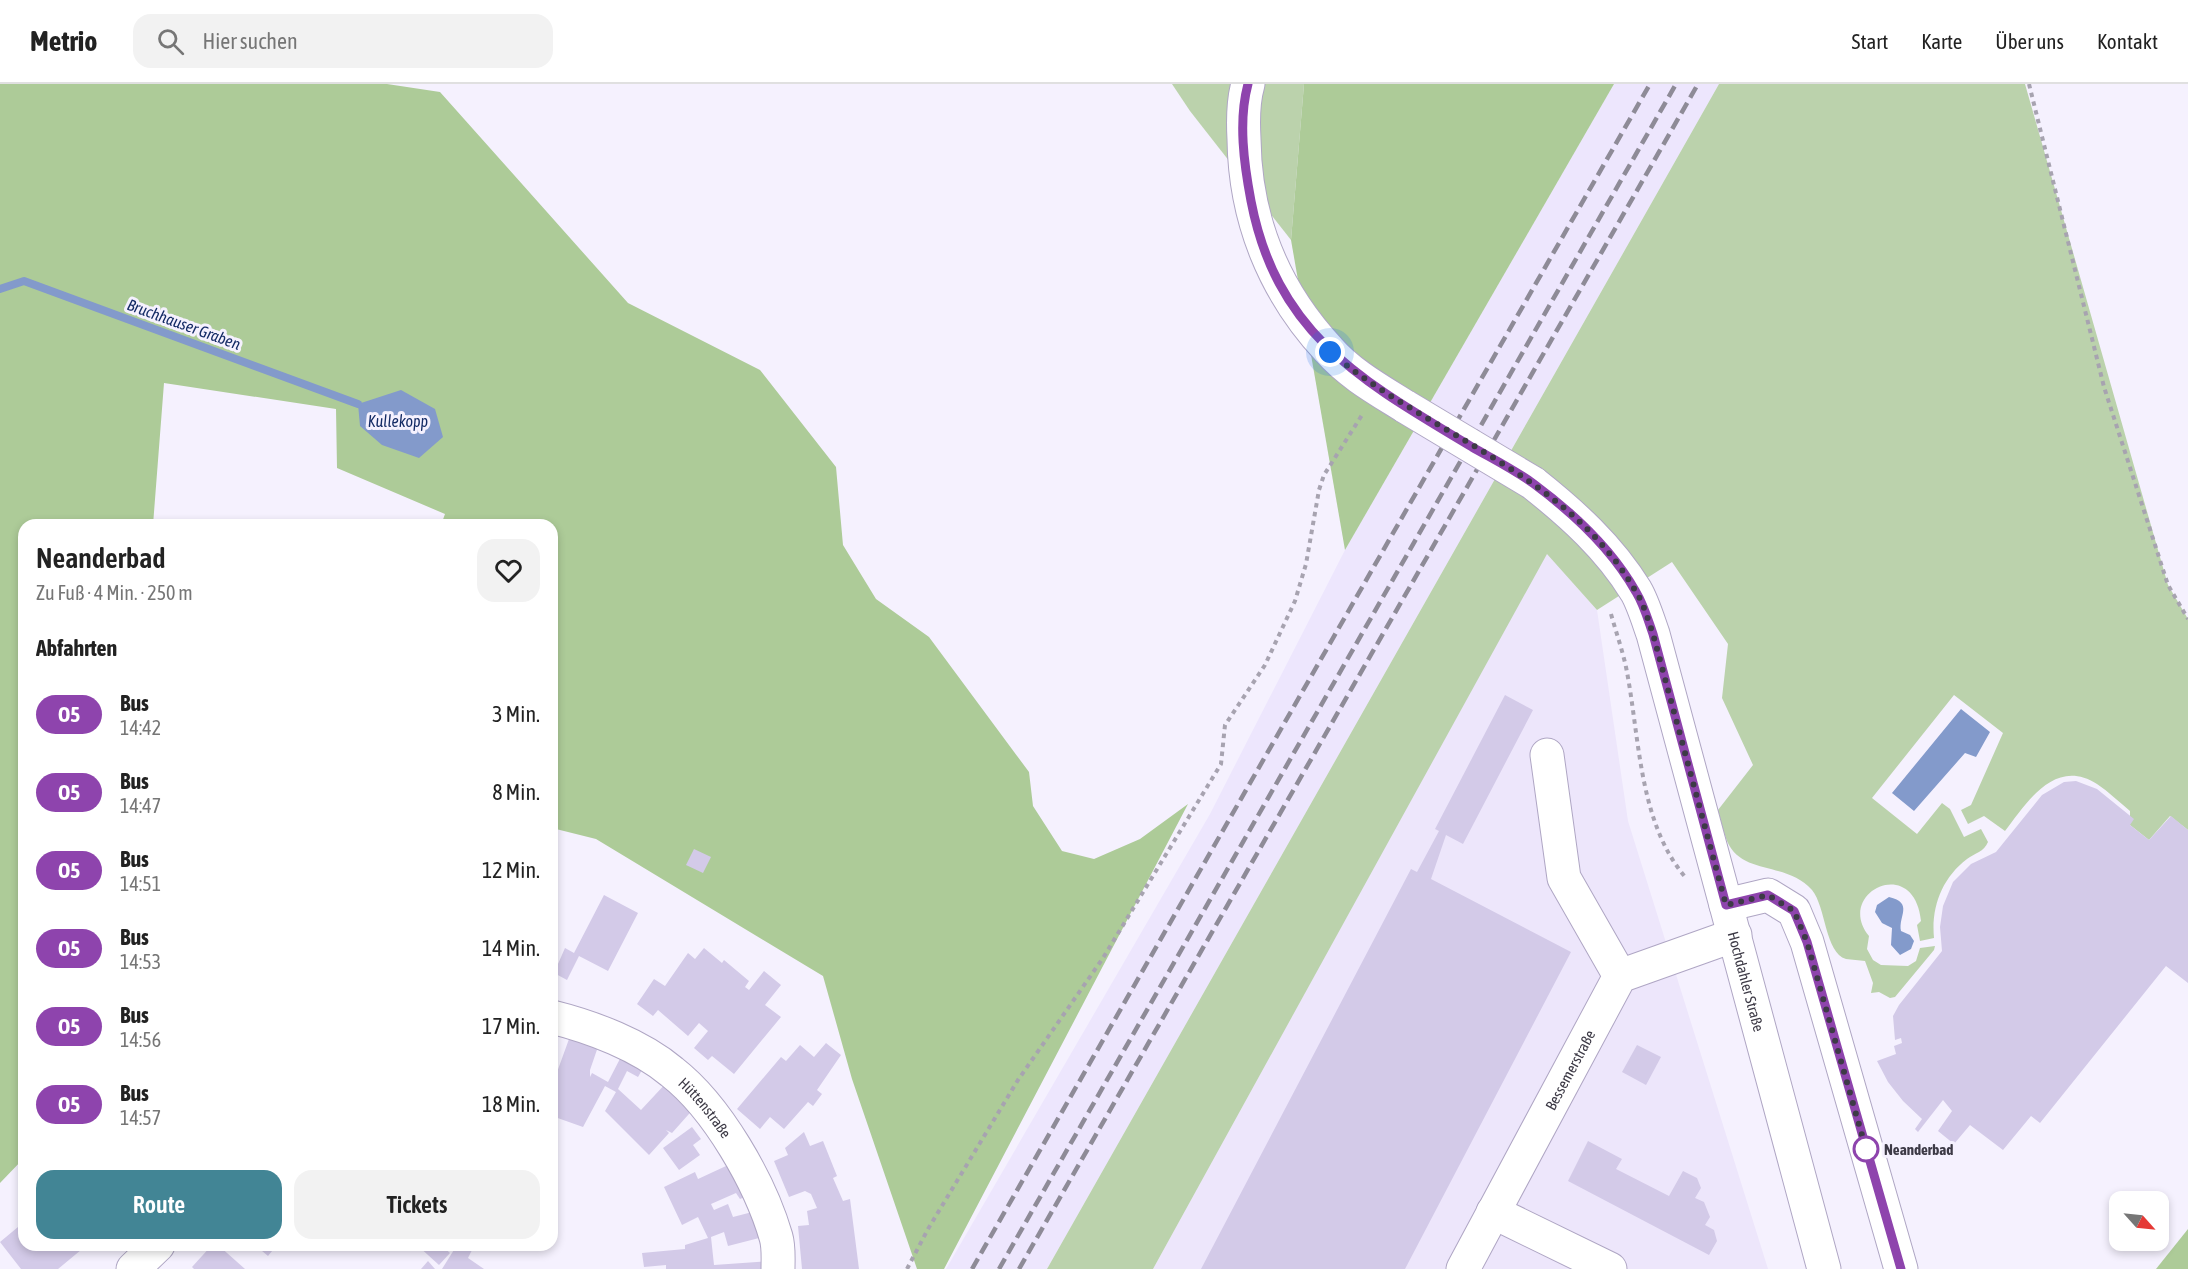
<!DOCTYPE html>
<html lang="de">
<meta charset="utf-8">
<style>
body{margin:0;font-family:"Asap Condensed",sans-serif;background:#f2f2f2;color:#222;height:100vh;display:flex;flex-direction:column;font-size:22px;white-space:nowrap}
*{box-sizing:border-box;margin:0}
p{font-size:20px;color:#767676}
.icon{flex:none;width:33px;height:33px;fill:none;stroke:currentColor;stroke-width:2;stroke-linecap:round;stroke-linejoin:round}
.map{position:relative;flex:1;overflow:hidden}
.side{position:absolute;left:18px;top:435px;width:540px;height:732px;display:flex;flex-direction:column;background:#fff;border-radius:18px;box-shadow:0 3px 9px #0003}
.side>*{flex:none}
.badge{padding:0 12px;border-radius:20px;font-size:21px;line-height:39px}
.needle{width:39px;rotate:117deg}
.buttons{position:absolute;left:2109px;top:1107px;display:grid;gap:12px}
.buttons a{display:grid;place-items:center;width:60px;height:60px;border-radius:12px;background:#fff;box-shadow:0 3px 9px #0003;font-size:30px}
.you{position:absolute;width:30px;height:30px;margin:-15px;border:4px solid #fff;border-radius:50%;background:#1a73e8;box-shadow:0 0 0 9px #1a73e833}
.map>.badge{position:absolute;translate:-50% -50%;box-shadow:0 0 0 3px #fff}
h2{padding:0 18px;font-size:22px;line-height:54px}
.round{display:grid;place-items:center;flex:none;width:63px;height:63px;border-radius:18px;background:#f2f2f2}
.head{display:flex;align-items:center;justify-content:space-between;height:102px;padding:0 18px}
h1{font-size:28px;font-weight:600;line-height:45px}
.action{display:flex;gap:12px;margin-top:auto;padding:12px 18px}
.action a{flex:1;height:69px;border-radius:18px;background:#428595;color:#fff;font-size:24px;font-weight:600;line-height:69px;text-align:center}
.action a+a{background:#f2f2f2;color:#222}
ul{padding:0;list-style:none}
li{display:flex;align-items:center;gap:18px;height:78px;padding:0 18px}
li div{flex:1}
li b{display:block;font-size:22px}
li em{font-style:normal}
li .badge{min-width:66px;font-weight:700;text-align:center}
header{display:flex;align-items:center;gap:36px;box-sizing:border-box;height:84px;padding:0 30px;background:#fff;border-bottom:2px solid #e0e0e0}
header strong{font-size:28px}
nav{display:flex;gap:33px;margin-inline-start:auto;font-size:21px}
.search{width:420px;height:54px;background:#f2f2f2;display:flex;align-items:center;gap:15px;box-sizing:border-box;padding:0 21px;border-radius:18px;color:#767676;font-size:22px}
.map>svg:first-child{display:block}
</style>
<header>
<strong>Metrio</strong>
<div class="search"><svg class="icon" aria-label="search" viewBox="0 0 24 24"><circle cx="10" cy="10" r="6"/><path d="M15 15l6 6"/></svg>Hier suchen</div>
<nav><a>Start</a><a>Karte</a><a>Über uns</a><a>Kontakt</a></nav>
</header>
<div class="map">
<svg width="2188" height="1185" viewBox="0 0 2188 1185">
<rect width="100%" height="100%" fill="#f5f1fe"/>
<polygon fill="#ede6fb" points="1547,469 1597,526 1628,737 1768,1185 1153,1185"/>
<polygon fill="#ede6fd" points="1614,0 1719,0 1047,1185 946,1185 1210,730 1345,466"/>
<g fill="#bbd2ac">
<polygon points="1172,0 1304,0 1291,156 1190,27"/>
<path d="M1719,0H2025L2168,501L2188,535V746L2170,732L2149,756L2130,741V727C2119,718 2109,708 2097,700C2055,673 2027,718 2005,747L1984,732L1968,740L1961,726L1971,721L2003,649L1954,611L1872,714L1917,750L1942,719L1950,725L1964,753L1981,745L1988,758C1984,768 1975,769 1967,775C1942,794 1931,823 1934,854L1920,857L1917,841L1921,837C1914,769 1834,809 1869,852L1867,865L1873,876L1881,881L1908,882L1916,877L1920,864L1935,862L1934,866L1895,913L1890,914L1879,908L1871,909L1873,899L1865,877C1859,876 1852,876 1846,875C1825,869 1826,823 1812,806C1787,777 1742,792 1727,757C1723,747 1721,736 1718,726L1753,681L1722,614L1728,560L1672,478L1597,526L1547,470L1153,1185H1047Z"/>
</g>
<g fill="#adcb98">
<polygon points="0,0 387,0 440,8 628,219 760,286 836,383 843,461 876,515 929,553 1029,688 1033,722 1062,767 1094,775 1140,755 1188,720 944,1185 917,1185 852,995 823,892 596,755 552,744 552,441 441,441 445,430 337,384 336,325 164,299 153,441 24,441 24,1074 0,1099"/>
<polygon points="1304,0 1614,0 1345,466 1291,156"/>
<polygon points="2188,1145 2188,1185 2156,1185"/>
</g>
<g fill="#839acb">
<polygon points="401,306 435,325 443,353 419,374 382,361 360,342 358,320"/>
<polygon points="1961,625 1990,648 1976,673 1965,669 1914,727 1892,709"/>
<path d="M1889,813C1914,819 1898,832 1901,847L1910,851L1914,857L1911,865L1900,871L1891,861L1892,844L1882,839L1875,828L1877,821Z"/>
</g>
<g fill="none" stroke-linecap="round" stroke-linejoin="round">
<polyline stroke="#839acb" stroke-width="8" points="0,205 24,197 358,320"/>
</g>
<g fill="#d3cae8">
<polygon points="1505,611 1533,626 1463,760 1446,751 1431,795 1571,868 1405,1185 1201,1185 1411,785 1417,788 1439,747 1435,745"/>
<polygon points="2076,697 2097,705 2134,735 2130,741 2149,756 2171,732 2188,746 2188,899 2166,882 2040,1039 2031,1032 2003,1066 1970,1041 1954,1060 1938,1047 1952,1027 1943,1016 1918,1048 1915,1045 1922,1035 1903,1017 1888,998 1877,977 1896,970 1894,962 1902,959 1901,954 1895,956 1893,932 1899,921 1942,867 1940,843 1943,822 1953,798 1971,780 1996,768 2042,711 2064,698"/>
<polygon points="694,765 711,773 703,789 686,781"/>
<polygon points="604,811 638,829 608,887 579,872 567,896 554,889 565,864 574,869"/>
<polygon points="704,864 722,879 724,876 749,897 745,903 749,906 764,887 781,901 765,921 781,933 734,990 712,972 708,976 694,964 708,947 699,939 688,952 658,926 653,932 637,920 654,895 665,902 688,869 695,875"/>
<polygon points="573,944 601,954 590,986 590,993 592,989 608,998 624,967 646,979 638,993 627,987 618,1005 641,1026 668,997 696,1022 672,1049 666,1046 669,1049 649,1071 605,1027 616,1008 605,1002 583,1043 552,1032 552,1002"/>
<polygon points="826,959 841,971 817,1006 822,1010 813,1022 808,1018 784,1045 770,1033 760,1045 737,1025 781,973 786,977 800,961 814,973"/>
<polygon points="1637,961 1661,973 1646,1001 1622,988"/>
<polygon points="692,1043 701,1055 693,1061 700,1071 679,1086 663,1064"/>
<polygon points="804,1048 810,1062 823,1057 837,1092 833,1094 843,1117 850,1115 859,1185 802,1185 798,1142 809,1141 807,1127 817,1124 811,1110 805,1107 789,1113 774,1077 788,1071 785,1064"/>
<polygon points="1588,1057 1622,1075 1616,1085 1669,1112 1683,1087 1697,1094 1701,1104 1695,1114 1704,1118 1710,1133 1705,1141 1714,1146 1717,1157 1709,1171 1568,1097"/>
<polygon points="739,1076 754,1109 740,1115 736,1109 711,1120 714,1126 728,1120 733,1133 760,1126 767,1152 728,1162 724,1148 711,1153 714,1181 770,1177 770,1185 666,1185 666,1181 644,1183 642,1169 685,1165 685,1161 708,1154 698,1133 682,1141 664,1103 695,1088 698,1095"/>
<polygon points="24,1138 24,1161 87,1161 58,1185 21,1185 0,1158"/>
<polygon points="212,1161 218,1161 245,1185 194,1185 192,1183"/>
<polygon points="255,1161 277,1161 268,1172"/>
<polygon points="417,1161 441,1161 450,1169 439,1181"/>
<polygon points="457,1161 464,1161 472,1166 468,1174 484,1185 442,1185"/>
<polygon points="428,1177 435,1185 421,1185"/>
</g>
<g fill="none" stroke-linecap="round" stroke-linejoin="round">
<g stroke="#afa6c4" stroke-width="35">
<g id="minor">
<polyline points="1547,671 1564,794 1620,892"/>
<polyline points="1726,821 1768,811 1794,827 1807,858 1901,1185"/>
<path id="s1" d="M552,933C592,943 640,961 672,988C717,1023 760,1098 776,1153C779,1163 778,1175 778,1185"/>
<polyline points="1493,1128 1610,1185"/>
<polyline points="133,1185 158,1161"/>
<path id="s2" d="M1463,1185L1620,892L1735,851"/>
</g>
</g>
<g stroke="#afa6c4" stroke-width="35">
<g id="major">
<path d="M1248,0C1243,17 1243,37 1244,55C1245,135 1274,207 1329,266C1350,290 1379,306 1406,323"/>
<path id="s3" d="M1533,399C1572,430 1609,463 1636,507C1643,519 1648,536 1653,550L1824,1185"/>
</g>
</g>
<g stroke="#a7a3b0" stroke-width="4" stroke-dasharray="4.5 4.5" stroke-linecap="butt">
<polyline points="2029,0 2104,303 2168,501 2188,535"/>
<path d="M1611,530C1616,548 1622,565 1626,583C1640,653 1638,738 1686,794"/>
<polyline points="907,1185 928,1145 1018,996 1103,874 1221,680 1225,641 1265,581 1295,517 1306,480 1319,406 1324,391 1362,331"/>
</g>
<use href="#minor" stroke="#fff" stroke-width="33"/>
<use href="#major" stroke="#fff" stroke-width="33"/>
<g stroke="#8e8b97" stroke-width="4.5" stroke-dasharray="12 6" stroke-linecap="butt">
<polyline points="972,1185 1650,0"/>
<polyline points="999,1185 1676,0"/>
<polyline points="1019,1185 1698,0"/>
</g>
<g stroke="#afa6c4" stroke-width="35" stroke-linecap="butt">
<polyline id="major-bridge" points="1406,323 1533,399"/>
</g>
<use href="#major-bridge" stroke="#fff" stroke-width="33"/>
</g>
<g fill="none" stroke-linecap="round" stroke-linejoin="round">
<g stroke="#fff" stroke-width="14">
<path id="line" d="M1248,0C1238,37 1244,80 1251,117C1277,252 1364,298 1472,363C1493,375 1515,386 1534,400C1573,429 1612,465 1636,508C1644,521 1648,536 1653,550L1726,821L1768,811L1794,827L1807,858L1901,1185"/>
</g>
<use href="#line" stroke="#8e44ad" stroke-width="9"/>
<path stroke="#3d3a46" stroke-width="6" stroke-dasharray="0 10.8" d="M1330,268C1429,351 1569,390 1636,508C1644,520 1648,536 1653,550L1726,821L1768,811L1794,827L1807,858L1866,1065"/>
</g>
<circle fill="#fff" stroke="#8e44ad" stroke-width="3" cx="1866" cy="1065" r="12"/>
<g text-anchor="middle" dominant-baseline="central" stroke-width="6" stroke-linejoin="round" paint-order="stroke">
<g font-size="15" fill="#3d3a46" stroke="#f5f1fe">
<text stroke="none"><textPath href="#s3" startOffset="556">Hochdahler Straße</textPath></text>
<text stroke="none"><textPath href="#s2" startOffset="226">Bessemerstraße</textPath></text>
<text stroke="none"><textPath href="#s1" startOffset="182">Hüttenstraße</textPath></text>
</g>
<g font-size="15" font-weight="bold" fill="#3d3a46" stroke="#f5f1fe" text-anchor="start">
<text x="1884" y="1065">Neanderbad</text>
</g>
<g font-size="16" font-style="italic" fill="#142b65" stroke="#f5f1fe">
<text transform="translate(184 240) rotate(20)">Bruchhauser Graben</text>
<text x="398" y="337">Kullekopp</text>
</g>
</g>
</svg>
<div class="buttons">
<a><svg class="needle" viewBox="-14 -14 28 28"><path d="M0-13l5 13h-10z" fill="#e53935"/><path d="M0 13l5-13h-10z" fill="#767676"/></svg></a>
</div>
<div class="you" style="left:1330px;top:268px"></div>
<section class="side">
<div class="head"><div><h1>Neanderbad</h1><p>Zu Fuß · 4 Min. · 250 m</p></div><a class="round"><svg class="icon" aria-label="heart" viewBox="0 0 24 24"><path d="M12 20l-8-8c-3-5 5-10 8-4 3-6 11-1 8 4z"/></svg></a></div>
<h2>Abfahrten</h2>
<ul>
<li><span class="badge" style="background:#8e44ad;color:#fff">O5</span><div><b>Bus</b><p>14:42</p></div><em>3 Min.</em></li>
<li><span class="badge" style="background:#8e44ad;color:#fff">O5</span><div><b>Bus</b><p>14:47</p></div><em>8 Min.</em></li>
<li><span class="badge" style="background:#8e44ad;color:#fff">O5</span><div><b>Bus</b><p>14:51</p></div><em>12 Min.</em></li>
<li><span class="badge" style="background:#8e44ad;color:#fff">O5</span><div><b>Bus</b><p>14:53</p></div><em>14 Min.</em></li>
<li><span class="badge" style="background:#8e44ad;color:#fff">O5</span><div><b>Bus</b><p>14:56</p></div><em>17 Min.</em></li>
<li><span class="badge" style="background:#8e44ad;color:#fff">O5</span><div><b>Bus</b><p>14:57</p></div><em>18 Min.</em></li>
</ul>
<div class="action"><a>Route</a><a>Tickets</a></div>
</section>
</div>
